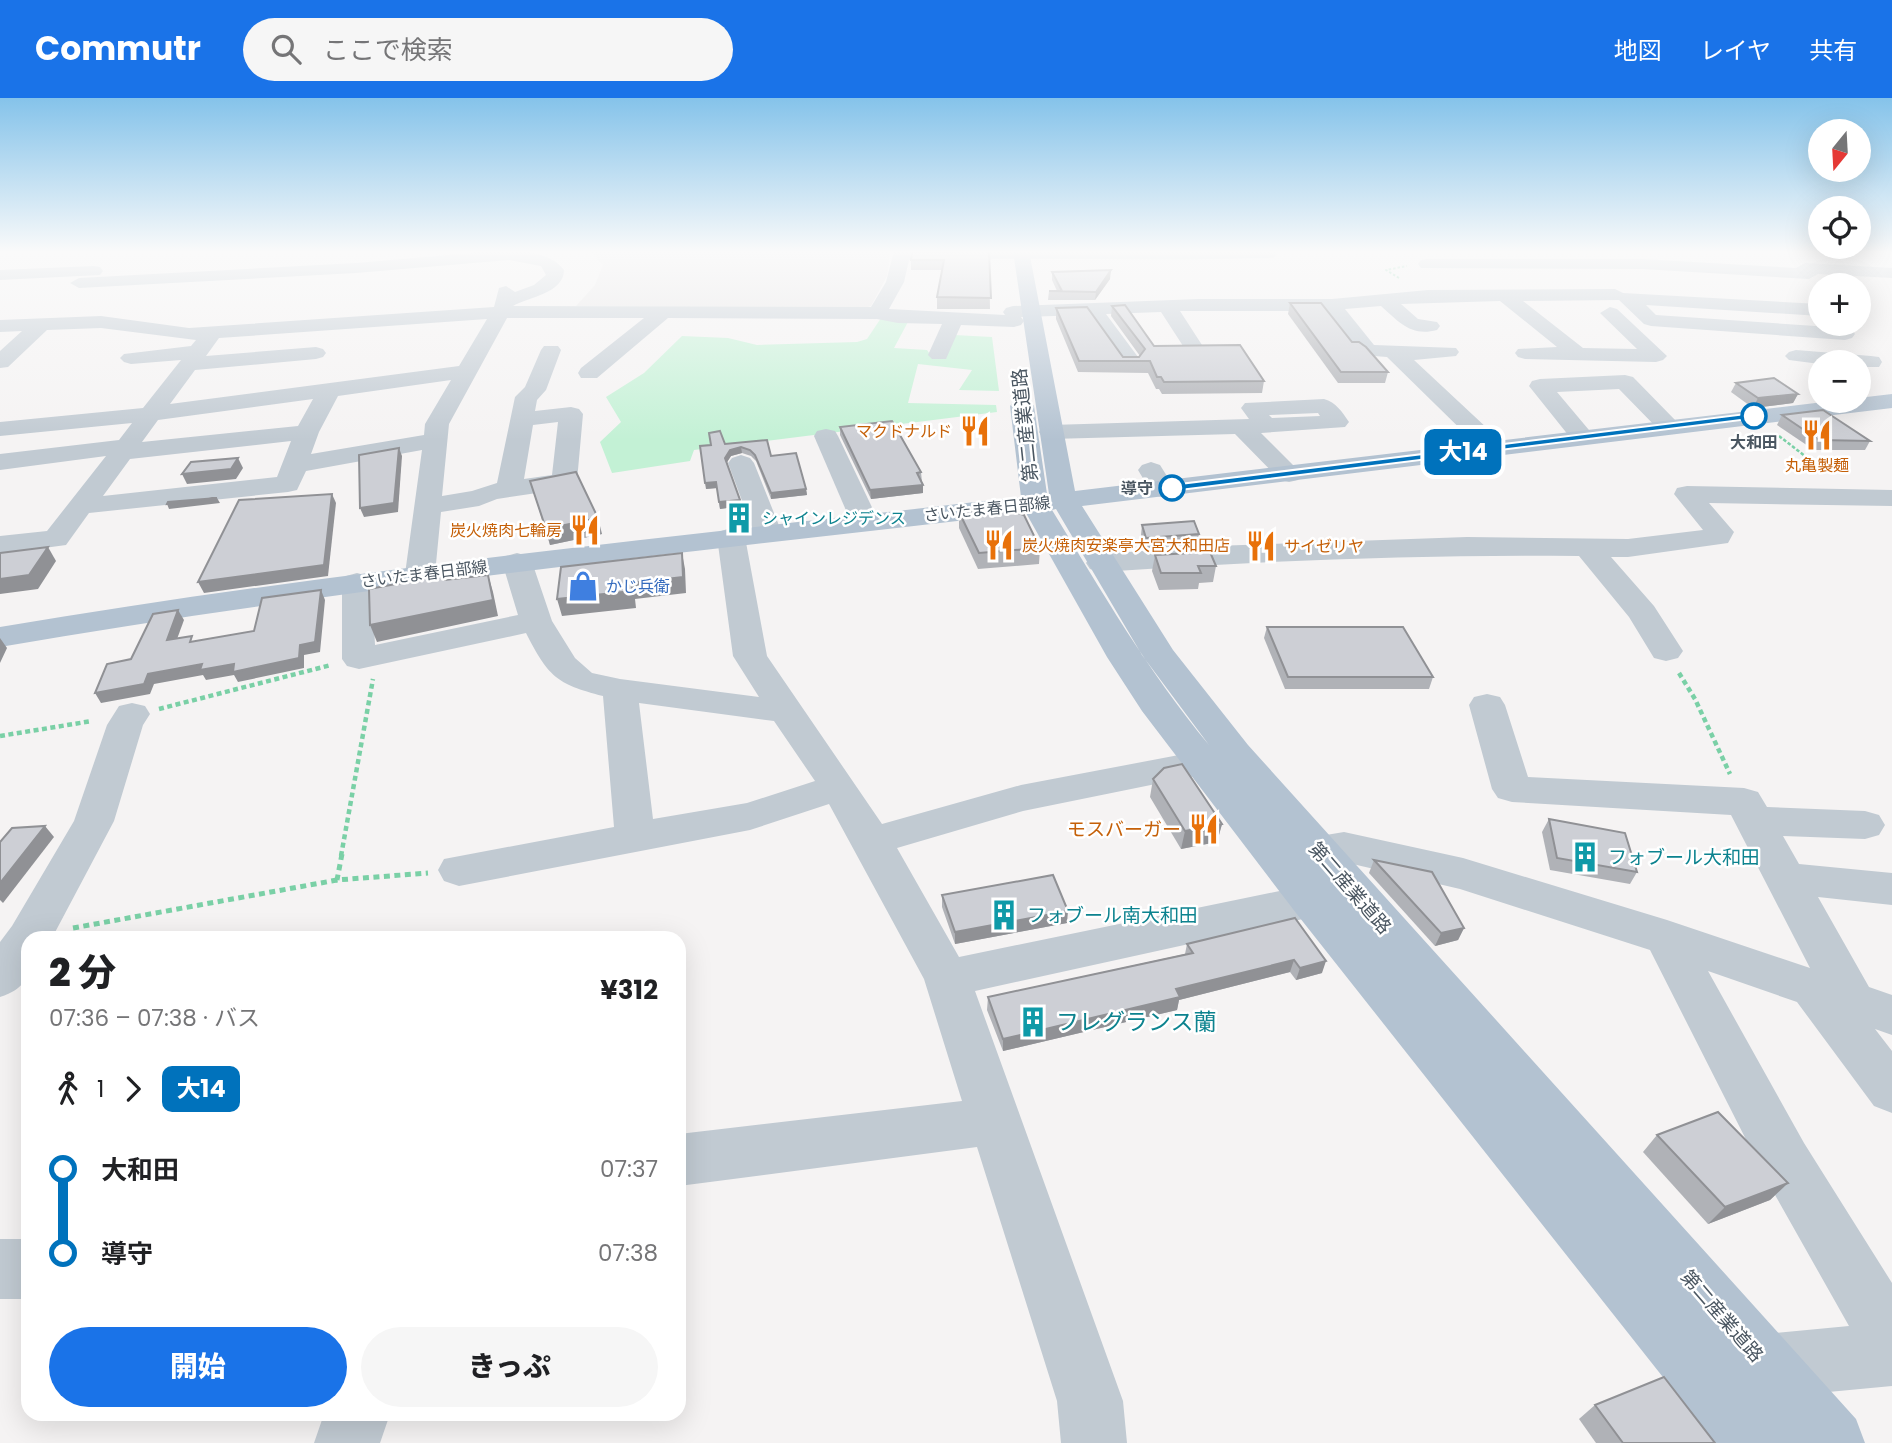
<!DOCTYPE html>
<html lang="ja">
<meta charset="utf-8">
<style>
body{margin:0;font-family:Poppins,"Noto Sans JP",sans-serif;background:#f6f6f6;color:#202124;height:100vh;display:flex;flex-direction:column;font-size:26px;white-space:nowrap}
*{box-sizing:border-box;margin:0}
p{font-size:23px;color:#757577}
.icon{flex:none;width:38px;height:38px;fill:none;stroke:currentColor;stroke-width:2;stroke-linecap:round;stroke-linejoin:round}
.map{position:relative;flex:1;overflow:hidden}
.side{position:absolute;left:21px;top:833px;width:665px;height:490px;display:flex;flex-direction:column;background:#fff;border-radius:21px;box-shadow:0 7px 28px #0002}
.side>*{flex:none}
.badge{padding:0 14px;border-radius:10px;font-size:24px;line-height:46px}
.needle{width:46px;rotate:198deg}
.tools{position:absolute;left:1808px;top:21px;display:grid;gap:14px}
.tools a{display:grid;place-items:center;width:63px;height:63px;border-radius:50%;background:#fff;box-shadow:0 7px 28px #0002;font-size:35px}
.map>.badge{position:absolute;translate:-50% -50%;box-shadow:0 0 0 4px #fff}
.legs{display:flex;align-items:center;gap:10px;height:77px;padding:0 28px;font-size:23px}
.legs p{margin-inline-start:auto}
.headline{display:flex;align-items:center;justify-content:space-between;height:119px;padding:0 28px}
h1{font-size:38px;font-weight:800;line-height:52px}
.primary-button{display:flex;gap:14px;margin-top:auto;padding:14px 28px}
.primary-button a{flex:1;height:80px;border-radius:42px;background:#1a73e8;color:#fff;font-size:28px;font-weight:800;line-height:80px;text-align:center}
.primary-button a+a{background:#f6f6f6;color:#202124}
ul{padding:0 28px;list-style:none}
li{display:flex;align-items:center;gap:24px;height:84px;font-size:26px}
li i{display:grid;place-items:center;width:10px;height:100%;margin:0 9px;background:currentColor}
li i::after{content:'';width:18px;height:18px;margin:-9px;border:5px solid;border-radius:50%;background:#fff}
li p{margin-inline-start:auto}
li:first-child i{background:linear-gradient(#0000 50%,currentColor 0)}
li:last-child i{background:linear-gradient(currentColor 50%,#0000 0)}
header{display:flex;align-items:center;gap:42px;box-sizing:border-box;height:98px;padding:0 35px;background:#1a73e8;color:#fff}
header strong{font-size:33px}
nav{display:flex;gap:38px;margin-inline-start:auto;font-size:24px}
.search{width:490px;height:63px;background:#f6f6f6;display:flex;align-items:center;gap:18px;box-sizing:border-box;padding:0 24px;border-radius:38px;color:#757577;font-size:26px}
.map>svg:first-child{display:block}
</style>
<header>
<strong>Commutr</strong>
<div class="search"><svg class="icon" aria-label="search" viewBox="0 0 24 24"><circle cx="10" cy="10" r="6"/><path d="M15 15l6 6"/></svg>ここで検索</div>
<nav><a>地図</a><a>レイヤ</a><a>共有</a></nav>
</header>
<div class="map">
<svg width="1892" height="1345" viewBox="0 0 1892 1345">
<rect width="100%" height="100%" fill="#f5f3f3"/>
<polygon fill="#e6e4e5" points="590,153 889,153 889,165 887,178 871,208 862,211 576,208 595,187 603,167"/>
<polygon fill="#c3f1d5" points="881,220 909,222 894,250 927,252 932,259 954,237 992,239 999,293 959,292 972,272 918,266 908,305 996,307 997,314 694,352 690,363 612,375 600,344 621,324 606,299 644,275 682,238 728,240 757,247 857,244 867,241"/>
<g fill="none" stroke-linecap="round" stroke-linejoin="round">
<polyline stroke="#7ad0a6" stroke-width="2" stroke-dasharray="2.5 2" stroke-linecap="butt" points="1399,180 1386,172 1407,168"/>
<polyline stroke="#7ad0a6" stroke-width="2.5" stroke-dasharray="3.5 2" stroke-linecap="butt" points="1779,338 1827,375"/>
<g stroke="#7ad0a6" stroke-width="4.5" stroke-dasharray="5 3.5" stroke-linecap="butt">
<polyline points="1679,575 1695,601 1730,676"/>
<polyline points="159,611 331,567"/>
<polyline points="0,638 92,623"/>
<polyline points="341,758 373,581"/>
</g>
<g stroke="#7ad0a6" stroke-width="5" stroke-dasharray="6 4.5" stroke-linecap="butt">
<polyline points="342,756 337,782 428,775"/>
<polyline points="73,830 337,782"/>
</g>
<g fill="#c1cad2" fill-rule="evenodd">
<path d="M495,153C518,153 549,152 564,172C564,195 529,199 513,208L871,209L886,184L894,153H1276L1275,159L1269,160C1149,163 1029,159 909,162L904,184L889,211L1005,217L1003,214L1006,210L1013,208L1199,201H1332L1428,192L1615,191L1623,195L1820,206V218L1646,207L1656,217L1845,230L1852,232L1855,236L1852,240L1845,242L1651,228L1644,226L1619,202L1523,203L1583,250L1637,251L1600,215L1610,209L1617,211L1667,258L1663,262L1656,264L1525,261L1518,259L1515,255L1518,251L1557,249L1500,203L1401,206L1418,221L1437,224L1440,228L1437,232C1411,239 1399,224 1381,208L1345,211L1374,247L1456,250L1459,254L1456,258L1414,262L1503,345L1506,350L1503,355L1494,357L1485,355L1387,259L1361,257L1327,213H1180L1202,247L1199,251H1185L1161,214L1106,216L1141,263L1138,268H1122L1087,217L1021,219L1024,223L1021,227L1014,229L961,227L946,261H932L928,257L942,226L898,225L877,221L668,220L597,280H581L578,275L581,270L644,220H507L449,326L442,398L472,393L497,385L515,299L525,289L541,252L544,248H558L561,252L546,292L537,302L535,313L571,309L579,311L583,316L577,383L573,389L564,391L497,401L479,408L441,414L435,476L431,482L420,485L409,482L405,476L422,352L306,373L297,392L288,394L89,415L66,447L0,456V438L47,433L106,358L0,372V356L119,342L132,325L0,338V324L143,310L181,262L131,266L124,264L120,260L124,256L191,248L196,242L101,230L47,232L8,269L0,270V253L22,233L0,234V222L101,218L189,230L494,209L499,190L506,188L515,194L534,187L546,177L541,168L509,162L356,175L79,190L70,185L79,180L356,165ZM487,221L459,268L170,306L195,272L316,261L323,259L326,255L323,251L316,249L206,258L219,240ZM451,282L425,326L424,337L311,356L319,334L338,298ZM313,301L298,328L142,344L158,322ZM558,324L552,377L524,381L533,327ZM291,343L277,379L103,398L130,361Z"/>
<polygon points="1427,161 1642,161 1796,170 1805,165 1892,170 1892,180 1818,176 1809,181 1642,171 1421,170 1418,166 1421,162"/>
<polygon points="94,168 100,169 103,173 100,177 0,182 0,172"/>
<polygon points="1796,252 1871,258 1879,259 1882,264 1879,269 1858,269 1858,264 1820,266 1789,262 1785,258 1789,254"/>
<polygon points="1625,277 1633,279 1676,323 1680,328 1676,333 1668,335 1660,333 1619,291 1557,294 1594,338 1591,343 1582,345 1573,343 1529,288 1532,283 1540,281"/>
<path d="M1324,301C1336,304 1342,314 1349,324L1345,329L1261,335L1302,376L1298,382L1289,384L1280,382L1235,336L1051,341L1042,339L1039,334L1042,329L1051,327L1249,321L1241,310L1245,305ZM1318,315L1320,318L1272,320L1269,317Z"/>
<polygon points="826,331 835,333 838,338 879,424 875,430 865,432 855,430 851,424 814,338 817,333"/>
<polygon points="741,357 750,360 754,365 782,435 778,441 768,444 758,441 754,435 728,365 732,360"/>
<polygon points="1151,364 1160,367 1175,391 1171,397 1162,399 1153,397 1138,372 1142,367"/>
<path d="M1687,388L1892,392V408L1709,405L1734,434L1728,445L1628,459H1611L1654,508L1683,553L1678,560L1666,563L1654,560L1629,519L1579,458C1420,456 1260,463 1101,474L1090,471L1086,465L1090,459L1101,456L1214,448L1467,439L1628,441L1703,432L1674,396L1677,390Z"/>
<path d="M731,430L741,433L745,439L767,558L882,726L1021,687L1200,653L1214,656L1219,665L1214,674L1200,677L1023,713L897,750L959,859L1299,789C1317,772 1323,762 1349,770L1356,781C1345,799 1332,813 1312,819L975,893L1123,1303L1127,1345H1061L1057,1303L977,1049L679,1088V1036L962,1003L924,881L829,706L750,732L459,788L444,783L438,772L444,761L614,729L603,598C556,586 548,578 526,535L359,571L347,568L342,561V484L346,478L357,475L368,478L372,484L375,547L518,517L502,464L506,458L517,455L528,458L532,464L552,523L575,560L592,575L620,581L759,599L733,558L717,439L721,433ZM639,605L774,623L815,683L747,705L653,721Z"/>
<polygon points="1487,596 1500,599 1505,607 1528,679 1744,690 1758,694 1767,709 1865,713 1879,717 1885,727 1879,737 1865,741 1783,738 1799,766 1892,775 1892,807 1818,799 1869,889 1892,897 1892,937 1875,931 1892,953 1892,1015 1874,1008 1797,904 1708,873 1804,1045 1892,1185 1892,1288 1765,1300 1743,1290 1733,1268 1743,1246 1765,1236 1849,1228 1766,1081 1650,852 1460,791 1344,764 1317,767 1302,763 1296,752 1302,741 1344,734 1463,760 1667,822 1810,870 1731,717 1512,704 1498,700 1492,691 1469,607 1474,599"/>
<path d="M132,605L145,608L150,616L143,627L114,723L52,840H28C28,871 34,888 0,899V844L12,828L74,723L107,627L119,608Z"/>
<rect x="0" y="1141" width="28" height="60"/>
<polygon points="324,1316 390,1316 380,1345 314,1345"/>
</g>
<path fill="#b3c2d1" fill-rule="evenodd" d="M1013,153H1029L1075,393L1832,303H1858V300L1892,296V310L1082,408L1173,552L1248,647L1856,1321L1865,1345H1715L1296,815L1142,613L1107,559L1026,415C683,455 340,490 0,549V529C338,472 680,438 1021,399L1010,308L1014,303H1030L1034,308L1047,396H1049ZM1056,411L1142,557L1209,647C1147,572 1102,494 1052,412Z"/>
</g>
<g fill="#b0b2b7">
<polygon points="989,153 990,211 937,211 937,199 942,172 911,172 911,162"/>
<polygon points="1052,174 1110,181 1095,202 1048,202 1049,193 1057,193 1052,182"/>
<polygon points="1290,205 1352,244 1388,274 1385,285 1338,285 1288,216"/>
<polygon points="1112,208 1154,248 1264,283 1262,295 1162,296 1159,291 1156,291 1148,275 1078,274 1056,221 1056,210 1123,259 1139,259 1140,258 1111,218"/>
<polygon points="1736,285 1798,296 1793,305 1753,310 1731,294"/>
<polygon points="1782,317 1870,343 1865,352 1814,352 1777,327"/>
<polygon points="840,329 921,374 923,395 871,401 840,337"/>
<polygon points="767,342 771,358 806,391 807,397 771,401 756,363 751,358 742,355 731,358 726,365 740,402 741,408 720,411 717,390 706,391 725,346"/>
<polygon points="530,383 602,436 550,447"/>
<polygon points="959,414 1040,450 1039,466 978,471 959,430"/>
<polygon points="1142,427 1199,436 1197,447 1145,450 1141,437"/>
<polygon points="1155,457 1216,468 1213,484 1199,485 1198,491 1159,492 1152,473"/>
<polygon points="1267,529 1433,579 1429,591 1285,591 1264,540"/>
<polygon points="1153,681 1222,726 1217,744 1181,751 1150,699"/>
<polygon points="1549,721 1637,774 1630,786 1550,772 1542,734"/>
<polygon points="1374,762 1464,830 1458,842 1435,848 1369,775"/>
<polygon points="942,797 1067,825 955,846 942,809"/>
<polygon points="1295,820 1322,875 1296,882 1290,874 1179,902 1177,912 1003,953 987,912 988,899 1185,856 1187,846"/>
<polygon points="1657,1037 1788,1085 1770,1102 1708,1126 1643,1054"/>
<polygon points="1595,1307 1715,1345 1596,1345 1579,1321"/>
</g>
<g fill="#909195">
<polygon points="1111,172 1110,181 1095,202 1096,194"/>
<polygon points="1798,296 1793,305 1753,310 1758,300"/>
<polygon points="741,349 742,355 731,358 726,366 725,360 730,352"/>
<polygon points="399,350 402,358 398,414 364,419 360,410"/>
<polygon points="238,360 243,370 236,381 187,386 182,376"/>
<polygon points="716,384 717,390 706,391 705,385"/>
<polygon points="923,387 923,395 871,401 870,392"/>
<polygon points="806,391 807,397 771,401 771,395"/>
<polygon points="332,396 336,405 328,478 204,495 198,484"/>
<polygon points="217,400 220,405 169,411 167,406"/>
<polygon points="740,402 741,408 720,411 719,404"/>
<polygon points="598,420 602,436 550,447 546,431"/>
<polygon points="48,449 56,463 38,491 0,496 0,481"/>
<polygon points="682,455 685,471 686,495 635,501 636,510 562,518 557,501 632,485"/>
<polygon points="488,477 493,494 498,518 377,544 370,527"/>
<polygon points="321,492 325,502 320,554 304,557 304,570 238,584 234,577 206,582 203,577 154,586 150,596 101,605 95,595 148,576 300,547"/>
<polygon points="178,512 184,522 173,552 167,542"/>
<polygon points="0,540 7,550 0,565"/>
<polygon points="1222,726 1217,744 1181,751 1185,733"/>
<polygon points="45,728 54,739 3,805 0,802 0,785"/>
<polygon points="1068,813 1067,825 955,846 955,834"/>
<polygon points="1464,830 1458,842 1435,848 1441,835"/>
<polygon points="1294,862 1290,874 1179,902 1177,912 1003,953 1003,941 1176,891"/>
<polygon points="1326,863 1322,875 1296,882 1300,870"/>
<polygon points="1788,1085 1770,1102 1708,1126 1725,1109"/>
</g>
<g fill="#cdcfd5" stroke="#909195" stroke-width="2">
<polygon points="989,153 991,200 937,199 944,162 911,162 912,154"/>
<polygon points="1111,172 1096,194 1049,193 1062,193 1052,174"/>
<polygon points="1290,205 1321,205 1352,244 1359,244 1366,249 1388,274 1341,274"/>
<polygon points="1125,207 1154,248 1240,247 1264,283 1164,284 1161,279 1157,279 1150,263 1079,263 1056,210 1087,209 1123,259 1139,259 1145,251 1112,208"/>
<polygon points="1774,280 1798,296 1758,300 1736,285"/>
<polygon points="1823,312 1870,343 1819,342 1782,317"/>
<polygon points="892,323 921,374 917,375 923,387 870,392 840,329"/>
<polygon points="720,333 725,346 767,342 771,358 796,355 806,391 771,395 755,357 750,352 741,349 730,352 725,360 740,402 719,404 716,384 705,385 700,348 711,347 709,335"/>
<polygon points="399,350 394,405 360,410 359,357"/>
<polygon points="238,360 231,371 182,376 191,364"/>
<polygon points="576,374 598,420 546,431 530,383"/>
<polygon points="332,396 324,467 198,484 239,402"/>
<polygon points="217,400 167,406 168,404"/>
<polygon points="1002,410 1024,417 1040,450 979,455 959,414"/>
<polygon points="1194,423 1199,436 1146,440 1142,427"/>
<polygon points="48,449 29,477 0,481 0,455"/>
<polygon points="1210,454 1216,468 1198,468 1201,475 1161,475 1155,457"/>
<polygon points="682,455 683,479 632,485 632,493 557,501 561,469"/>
<polygon points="444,477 445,482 488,477 493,502 370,527 369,491"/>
<polygon points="321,492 315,544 300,547 299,560 233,574 234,566 200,572 202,566 148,576 144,586 95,595 107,566 131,561 153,516 178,512 167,542 192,538 190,544 254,533 262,500"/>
<polygon points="1267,529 1403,529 1433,579 1288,579"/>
<polygon points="1182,666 1222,726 1185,733 1153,681 1164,670"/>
<polygon points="1549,721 1625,735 1637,774 1557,760"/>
<polygon points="45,728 0,785 0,744 12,730"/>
<polygon points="1374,762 1432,774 1464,830 1441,835"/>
<polygon points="1053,777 1068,813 955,834 942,797"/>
<polygon points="1295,820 1326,863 1300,870 1294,862 1176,891 1180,899 1003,941 988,899 1193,855 1187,846"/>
<polygon points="1718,1014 1788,1085 1725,1109 1657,1037"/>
<polygon points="1664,1279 1715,1345 1623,1345 1595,1307"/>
</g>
<linearGradient id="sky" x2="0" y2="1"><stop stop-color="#85c3ea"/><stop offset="0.45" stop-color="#fafafa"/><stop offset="1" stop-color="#fafafa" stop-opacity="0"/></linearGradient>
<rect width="1892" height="342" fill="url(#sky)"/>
<polygon fill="#0072bc" stroke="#fff" stroke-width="2" points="1754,315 1757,320 1172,393 1167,390 1172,387"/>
<defs>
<g id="restaurant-bare" transform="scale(2.415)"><path d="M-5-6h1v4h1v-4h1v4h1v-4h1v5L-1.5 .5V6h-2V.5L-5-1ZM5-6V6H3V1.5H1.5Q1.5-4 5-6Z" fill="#e8710a" stroke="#fff" stroke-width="2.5" paint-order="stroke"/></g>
<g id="building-bare" transform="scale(2.415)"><path d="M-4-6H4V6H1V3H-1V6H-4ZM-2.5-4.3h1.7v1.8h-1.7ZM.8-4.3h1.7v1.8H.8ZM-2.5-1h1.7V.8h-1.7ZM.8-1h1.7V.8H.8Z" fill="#0f9aa8" stroke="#fff" stroke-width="2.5" paint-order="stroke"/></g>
<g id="shop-bare" transform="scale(2.415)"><path d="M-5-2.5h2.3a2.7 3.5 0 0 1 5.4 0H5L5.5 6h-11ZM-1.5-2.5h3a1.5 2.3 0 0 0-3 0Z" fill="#3f7fe0" stroke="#fff" stroke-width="2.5" paint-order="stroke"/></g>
</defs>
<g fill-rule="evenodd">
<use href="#restaurant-bare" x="975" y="333"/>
<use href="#restaurant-bare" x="1817" y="337"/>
<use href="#building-bare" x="739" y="420"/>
<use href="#restaurant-bare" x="585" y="432"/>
<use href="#restaurant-bare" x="999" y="447"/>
<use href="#restaurant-bare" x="1261" y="448"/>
<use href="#shop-bare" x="583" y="488"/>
<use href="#restaurant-bare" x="1204" y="731"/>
<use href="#building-bare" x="1585" y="759"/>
<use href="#building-bare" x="1004" y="817"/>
<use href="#building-bare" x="1033" y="924"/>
</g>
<g fill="#fff" stroke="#0072bc" stroke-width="3.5">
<circle cx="1754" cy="318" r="12"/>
<circle cx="1172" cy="390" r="12"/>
</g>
<g text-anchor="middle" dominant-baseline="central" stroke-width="5" stroke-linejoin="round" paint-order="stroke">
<g font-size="16" fill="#c56008" stroke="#fff" text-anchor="end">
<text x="952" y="333">マクドナルド</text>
<text x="1817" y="367" text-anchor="middle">丸亀製麺</text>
<text x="562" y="432">炭火焼肉七輪房</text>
<text x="1022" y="447" text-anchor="start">炭火焼肉安楽亭大宮大和田店</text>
<text x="1284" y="448" text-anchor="start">サイゼリヤ</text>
</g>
<g font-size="16" font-weight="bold" fill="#4a5661" stroke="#fff">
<text x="1754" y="344">大和田</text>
<text x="1153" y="390" text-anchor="end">導守</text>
</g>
<g font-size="16" fill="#4a5661" stroke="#fff">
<text transform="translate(987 411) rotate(-6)">さいたま春日部線</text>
<text transform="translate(424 476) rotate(-7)">さいたま春日部線</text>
</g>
<g font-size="16" fill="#0d838f" stroke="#fff" text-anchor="start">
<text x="762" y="420">シャインレジデンス</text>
</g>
<g font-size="16" fill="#366cbe" stroke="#fff" text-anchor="start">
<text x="606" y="488">かじ兵衛</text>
</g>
<g font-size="19" fill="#4a5661" stroke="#fff">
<text transform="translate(1025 327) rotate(-96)">第二産業道路</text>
<text transform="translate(1350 790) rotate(49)">第二産業道路</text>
<text transform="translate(1722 1218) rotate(49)">第二産業道路</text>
</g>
<g font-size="19" fill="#c56008" stroke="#fff" text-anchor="end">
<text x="1181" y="731">モスバーガー</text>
</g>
<g font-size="19" fill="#0d838f" stroke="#fff" text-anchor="start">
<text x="1608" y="759">フォブール大和田</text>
<text x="1027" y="817">フォブール南大和田</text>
</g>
<g font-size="23" fill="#0d838f" stroke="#fff" text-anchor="start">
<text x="1056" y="924">フレグランス蘭</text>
</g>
</g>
</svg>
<div class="tools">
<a><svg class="needle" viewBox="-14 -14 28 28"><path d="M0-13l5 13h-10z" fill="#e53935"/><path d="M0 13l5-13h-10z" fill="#757577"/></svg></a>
<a><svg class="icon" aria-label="locate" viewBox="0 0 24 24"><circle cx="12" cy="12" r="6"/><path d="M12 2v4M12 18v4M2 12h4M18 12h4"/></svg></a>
<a>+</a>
<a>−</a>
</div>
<b class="badge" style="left:1463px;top:354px;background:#0072bc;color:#fff">大14</b>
<section class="side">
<div class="headline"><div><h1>2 分</h1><p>07:36 – 07:38 · バス</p></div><b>¥312</b></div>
<div class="legs"><svg class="icon" aria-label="walk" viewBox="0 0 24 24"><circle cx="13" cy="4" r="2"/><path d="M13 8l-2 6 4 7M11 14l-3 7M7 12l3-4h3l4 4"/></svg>1<svg class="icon" aria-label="forward" viewBox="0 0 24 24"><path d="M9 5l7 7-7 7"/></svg><b class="badge" style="background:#0072bc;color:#fff">大14</b></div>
<ul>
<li><i style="color:#0072bc"></i><b>大和田</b><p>07:37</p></li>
<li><i style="color:#0072bc"></i><b>導守</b><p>07:38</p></li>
</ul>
<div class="primary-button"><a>開始</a><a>きっぷ</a></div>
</section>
</div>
